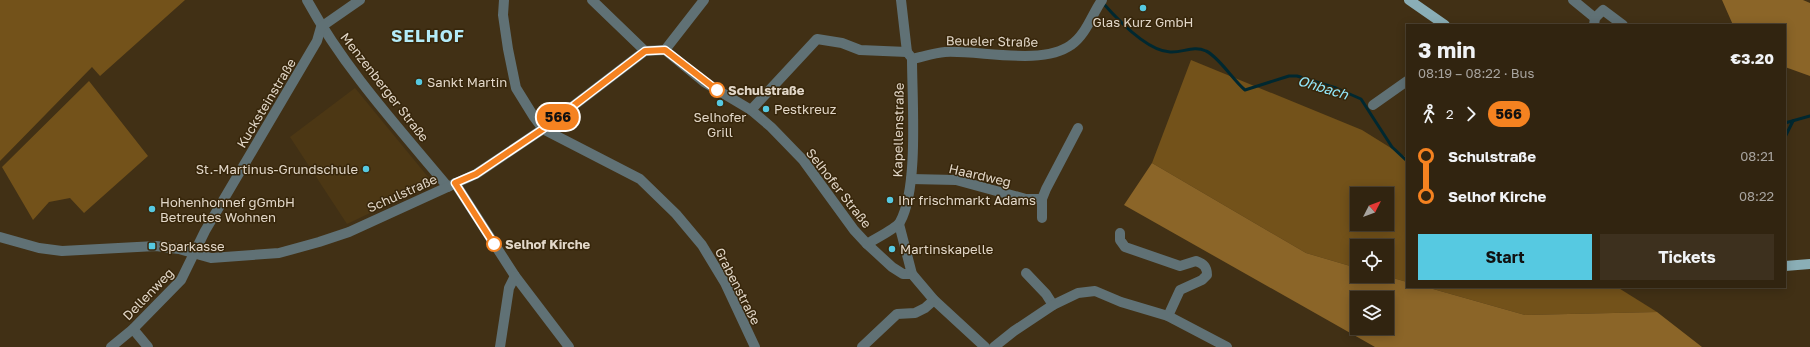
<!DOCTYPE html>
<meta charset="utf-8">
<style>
body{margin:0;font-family:"Golos Text",sans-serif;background:#3d301e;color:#f1f3f6;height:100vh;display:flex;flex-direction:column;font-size:15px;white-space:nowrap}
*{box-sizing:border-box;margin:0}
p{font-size:13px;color:#a8a49f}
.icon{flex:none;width:22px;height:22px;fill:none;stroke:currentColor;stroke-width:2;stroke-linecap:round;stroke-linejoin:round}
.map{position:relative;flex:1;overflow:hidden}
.side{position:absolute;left:1406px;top:24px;width:380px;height:264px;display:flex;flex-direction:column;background:#312410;border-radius:0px;box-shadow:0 2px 10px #0003,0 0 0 1px #4c4130}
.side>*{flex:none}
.badge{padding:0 8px;border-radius:13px;font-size:14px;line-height:26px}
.needle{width:26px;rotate:48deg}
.buttons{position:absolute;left:1350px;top:187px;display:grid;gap:8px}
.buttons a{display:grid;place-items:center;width:44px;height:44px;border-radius:0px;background:#312410;box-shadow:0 2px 10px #0003,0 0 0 1px #4c4130;font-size:20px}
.map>.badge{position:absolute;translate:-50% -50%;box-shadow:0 0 0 2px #fff}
.legs{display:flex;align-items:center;gap:6px;height:44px;padding:0 12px;font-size:13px}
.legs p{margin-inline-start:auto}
.headline{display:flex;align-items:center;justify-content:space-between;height:68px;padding:0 12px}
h1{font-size:22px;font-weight:700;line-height:30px}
.cta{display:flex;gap:8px;margin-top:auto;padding:8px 12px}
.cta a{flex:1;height:46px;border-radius:0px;background:#56c9e1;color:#111;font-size:16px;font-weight:700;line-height:46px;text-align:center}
.cta a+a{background:#3d301e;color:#f1f3f6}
ul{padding:0 12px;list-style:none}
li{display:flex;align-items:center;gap:14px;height:40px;font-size:15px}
li i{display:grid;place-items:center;width:6px;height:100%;margin:0 5px;background:currentColor}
li i::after{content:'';width:10px;height:10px;margin:-5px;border:3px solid;border-radius:50%;background:#312410}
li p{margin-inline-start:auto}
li:first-child i{background:linear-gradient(#0000 50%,currentColor 0)}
li:last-child i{background:linear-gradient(currentColor 50%,#0000 0)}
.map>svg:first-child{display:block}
</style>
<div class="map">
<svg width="1810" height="347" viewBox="0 0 1810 347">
<rect width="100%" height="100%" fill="#413015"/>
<polygon fill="#4c3714" points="355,88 433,183 347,224 290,137"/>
<g fill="#73521a" fill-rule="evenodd">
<polygon points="0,0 185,0 100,76 92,67 0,161"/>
<path d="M1191,60L1362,130L1407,158V282L1386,276L1387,246H1357V268L1306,253L1152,163ZM1357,194H1387V224H1357Z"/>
<polygon points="89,81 148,156 84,213 70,198 49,202 33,220 2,167"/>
<polygon points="1426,287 1617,287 1657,312 1525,315"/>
</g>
<g fill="#8b6528" fill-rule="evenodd">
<polygon points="1722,0 1803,0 1810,3 1810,76 1785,67 1785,25 1733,25"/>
<path d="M1152,163L1306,253L1357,268V276H1386L1407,282V287H1426L1525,315L1657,312L1702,347H1375L1124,205ZM1357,298H1387V328H1357Z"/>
</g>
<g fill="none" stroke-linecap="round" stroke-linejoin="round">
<g stroke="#002830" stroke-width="3">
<path d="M1102,2C1117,19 1147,51 1170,52C1183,53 1193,45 1206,51C1218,56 1233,80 1245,90L1289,76H1297L1336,88L1361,99L1392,147L1407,161"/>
<polyline points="1785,123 1810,116"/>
<polyline points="1785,137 1793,121"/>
</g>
<g stroke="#607175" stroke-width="10">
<path d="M307,0C344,68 398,127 448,187"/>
<polyline points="504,0 503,15 508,49 516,88 534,117 543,129 640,179 676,214 702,245 725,283 755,347"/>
<polyline points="592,0 645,51"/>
<polyline points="901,0 907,52 911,57"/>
<polyline points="1573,0 1595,18"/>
<polyline points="1594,25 1595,18 1603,10 1623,25"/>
<polyline points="665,50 704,82 751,110 771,127 803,160 854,230 867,244 892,267 903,274 912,274"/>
<polyline points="665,50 704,0"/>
<path d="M912,59C922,57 934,53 945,52C980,50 1042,66 1071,45C1086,35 1092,14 1102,0"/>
<polyline points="1373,105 1407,81"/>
<polyline points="751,110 817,39 842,43 860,50 907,52"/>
<polyline points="911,179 956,180 1026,199 1042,199"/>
<polyline points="455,183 515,276 569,347"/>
<polyline points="1042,218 1042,199 1046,189 1078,128"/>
<polyline points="899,224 912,274 934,300 985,347"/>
<path d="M1120,233V240L1125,247L1180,266L1196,261C1204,264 1207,267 1207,275L1202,280L1180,290L1168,316"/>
<polyline points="0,237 39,248 62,251 156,246 179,249 211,258 279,253 319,242 349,232 476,174 543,129 645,51 665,50"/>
<path d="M867,244C874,239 896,229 900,222C919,188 912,99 912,59"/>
<polyline points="1026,273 1046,294 1053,305"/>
<polyline points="133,329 148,347"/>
<polyline points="111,347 133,329 181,280 205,231 317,41 321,27 360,0"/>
<polyline points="500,347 509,288 515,276"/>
<polyline points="862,347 897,314 915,313 925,308 934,300"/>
<polyline points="994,347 1014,331 1053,305 1078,293 1095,291 1121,302 1168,316 1227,347"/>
</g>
<g stroke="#8aaeb6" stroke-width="10">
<polyline points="1409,0 1445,25"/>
<polyline points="1785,266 1810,264"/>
</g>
</g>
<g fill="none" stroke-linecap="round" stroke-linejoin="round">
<g stroke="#fff" stroke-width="9">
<polyline id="line-1" points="494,244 455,183 476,174 543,129 645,51 665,50 717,90"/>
</g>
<use href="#line-1" stroke="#f58220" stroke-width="6"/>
</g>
<g fill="#56c9e1" stroke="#37260b" stroke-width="1.5">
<circle cx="1143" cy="8" r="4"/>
<circle cx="419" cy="82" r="4"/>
<circle cx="720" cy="103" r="4"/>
<circle cx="766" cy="109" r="4"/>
<circle cx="366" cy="169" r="4"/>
<circle cx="890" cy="200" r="4"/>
<circle cx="152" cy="209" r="4"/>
<rect x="148" y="242" width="8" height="8" rx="2"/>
<circle cx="892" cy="249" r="4"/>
</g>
<g fill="#fff" stroke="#f58220" stroke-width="2">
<circle cx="717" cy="90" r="7"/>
<circle cx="494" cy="244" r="7"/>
</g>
<g text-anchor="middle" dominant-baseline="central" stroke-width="3" stroke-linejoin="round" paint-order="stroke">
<g font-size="13" fill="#e2d7c8" stroke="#37260b" text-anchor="start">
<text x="1143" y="22" text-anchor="middle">Glas Kurz GmbH</text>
<text x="427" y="82">Sankt Martin</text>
<text x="774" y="109">Pestkreuz</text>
<text x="720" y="117" text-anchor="middle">Selhofer<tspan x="720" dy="15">Grill</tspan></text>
<text x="358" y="169" text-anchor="end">St.-Martinus-Grundschule</text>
<text x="898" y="200">Ihr frischmarkt Adams</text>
<text x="160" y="202">Hohenhonnef gGmbH<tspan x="160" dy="15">Betreutes Wohnen</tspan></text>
<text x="160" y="246">Sparkasse</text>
<text x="900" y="249">Martinskapelle</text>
</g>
<g font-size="13" fill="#e2d7c8" stroke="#37260b">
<text transform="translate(992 41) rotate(1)">Beueler Straße</text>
<text transform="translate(385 87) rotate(52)">Menzenberger Straße</text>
<text transform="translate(266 103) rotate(-59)">Kucksteinstraße</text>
<text transform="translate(898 130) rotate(-89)">Kapellenstraße</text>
<text transform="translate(980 175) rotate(13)">Haardweg</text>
<text transform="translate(839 188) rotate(52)">Selhofer Straße</text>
<text transform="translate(402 193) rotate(-24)">Schulstraße</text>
<text transform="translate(738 286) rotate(63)">Grabenstraße</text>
<text transform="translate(148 294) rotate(-46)">Dellenweg</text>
</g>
<g font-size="13" font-weight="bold" fill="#e2d7c8" stroke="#37260b" text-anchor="start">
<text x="728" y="90">Schulstraße</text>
<text x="505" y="244">Selhof Kirche</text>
</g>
<g font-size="14" font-style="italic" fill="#93e8fb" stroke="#37260b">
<text transform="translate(1323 87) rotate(17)">Ohbach</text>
</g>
<g font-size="17" font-weight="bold" letter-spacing="1" fill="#b3ebf8" stroke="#37260b">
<text x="428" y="35">SELHOF</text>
</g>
</g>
</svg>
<div class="buttons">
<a><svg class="needle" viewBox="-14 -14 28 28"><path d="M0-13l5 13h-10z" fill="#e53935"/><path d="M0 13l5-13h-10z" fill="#a8a49f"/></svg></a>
<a><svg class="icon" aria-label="locate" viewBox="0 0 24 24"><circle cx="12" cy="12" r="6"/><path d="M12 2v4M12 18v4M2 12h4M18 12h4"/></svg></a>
<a><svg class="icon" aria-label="layers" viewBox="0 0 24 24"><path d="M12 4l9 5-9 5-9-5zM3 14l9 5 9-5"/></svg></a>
</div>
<b class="badge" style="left:558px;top:117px;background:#f58220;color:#111">566</b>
<section class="side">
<div class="headline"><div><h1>3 min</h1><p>08:19 – 08:22 · Bus</p></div><b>€3.20</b></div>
<div class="legs"><svg class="icon" aria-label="walk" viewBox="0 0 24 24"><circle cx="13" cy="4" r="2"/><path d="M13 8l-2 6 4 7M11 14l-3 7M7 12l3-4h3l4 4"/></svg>2<svg class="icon" aria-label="forward" viewBox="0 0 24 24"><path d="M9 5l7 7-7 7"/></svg><b class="badge" style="background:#f58220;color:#111">566</b></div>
<ul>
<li><i style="color:#f58220"></i><b>Schulstraße</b><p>08:21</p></li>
<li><i style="color:#f58220"></i><b>Selhof Kirche</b><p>08:22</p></li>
</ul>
<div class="cta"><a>Start</a><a>Tickets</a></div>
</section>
</div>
